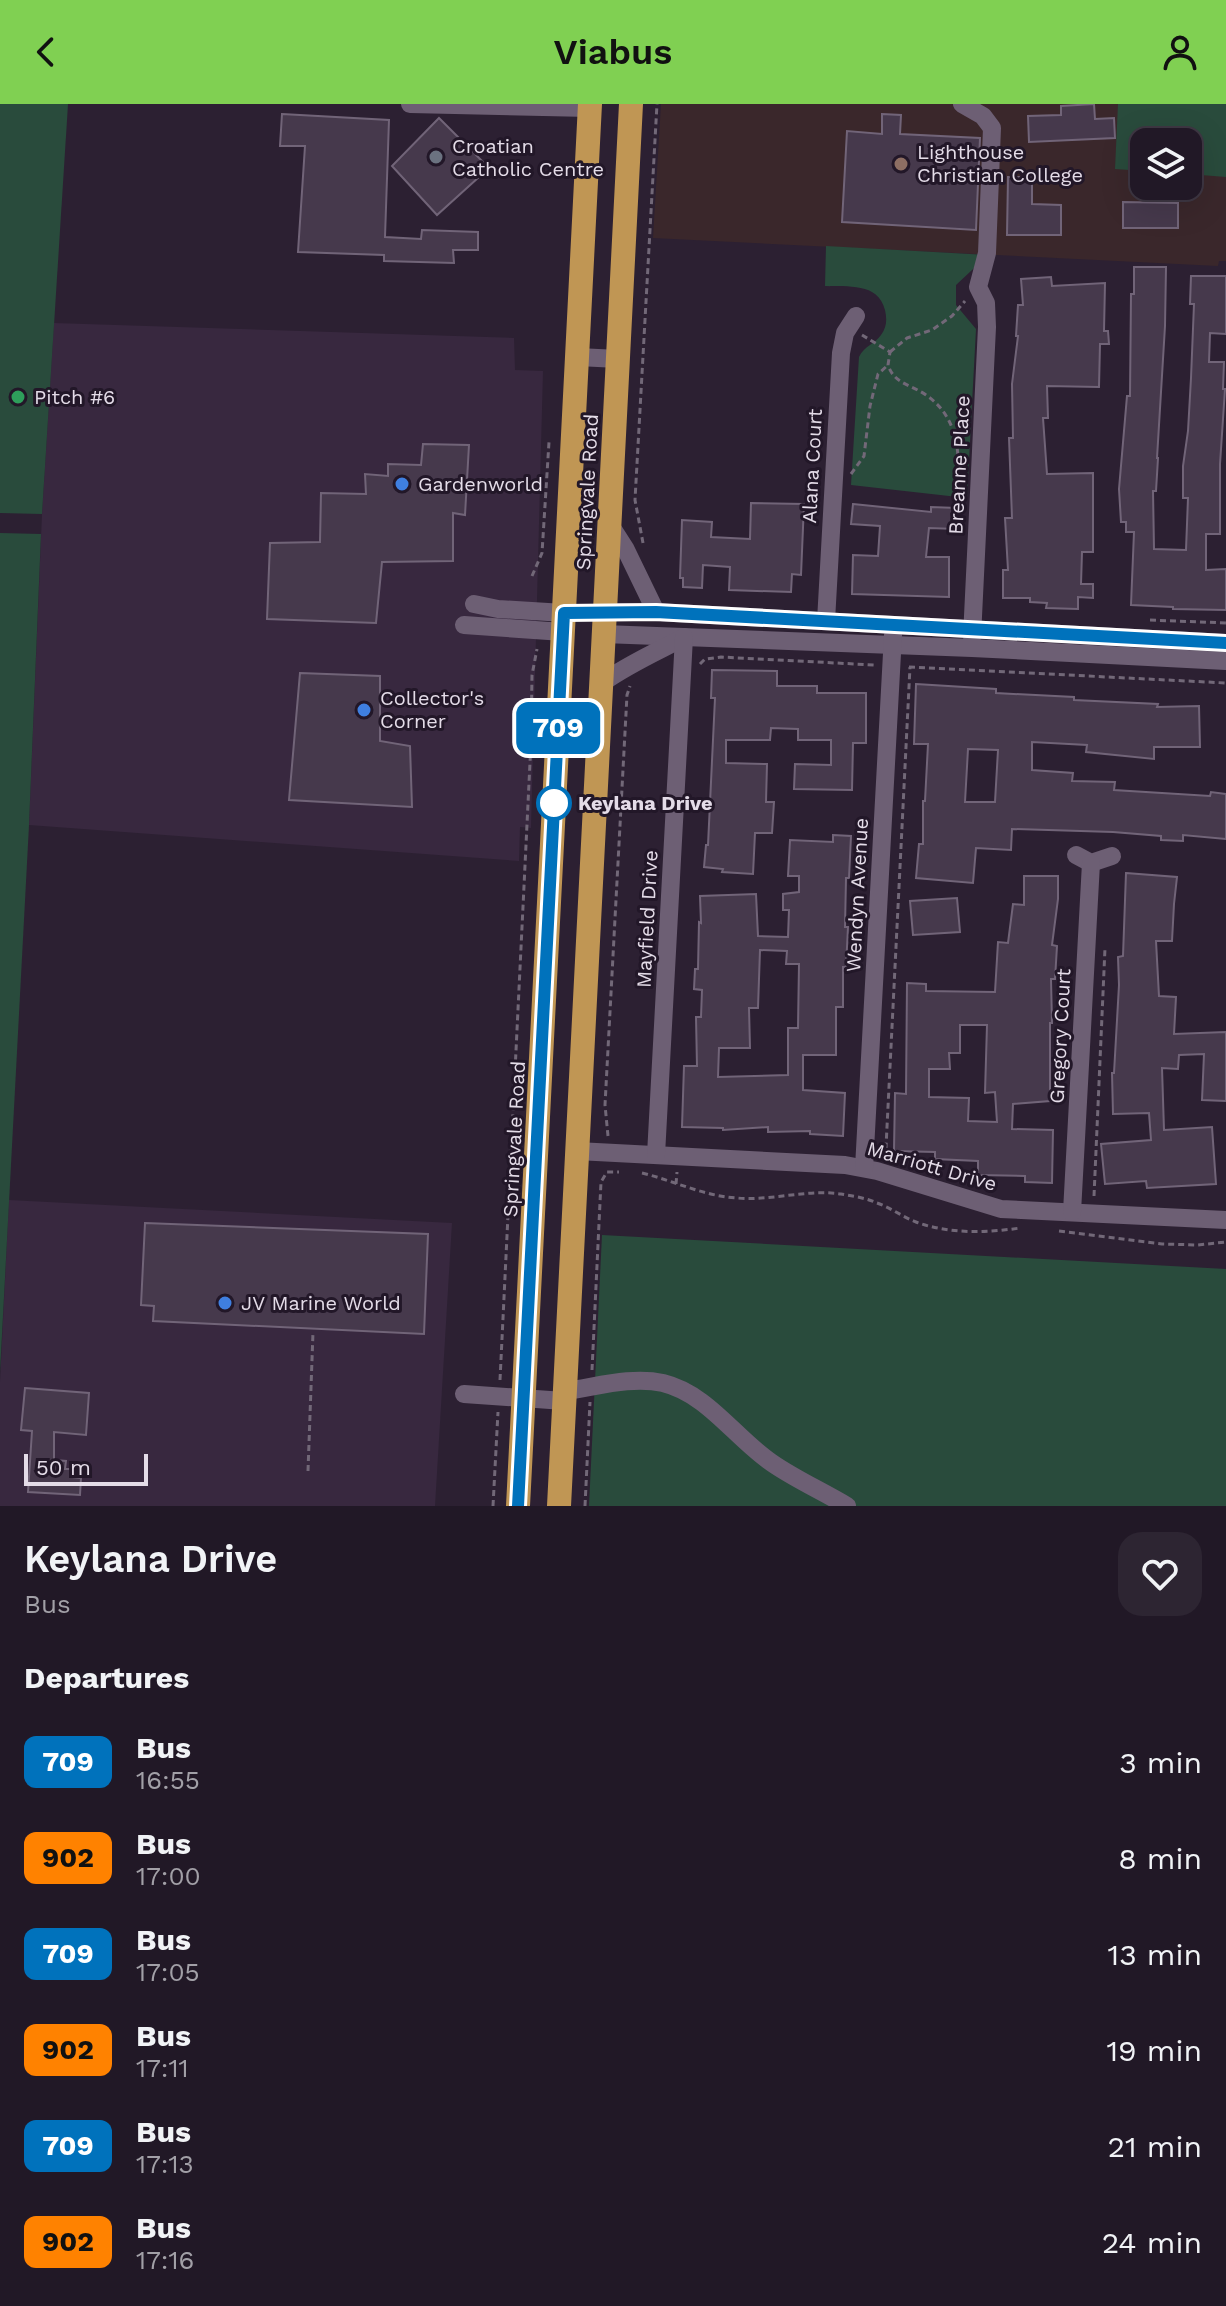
<!DOCTYPE html>
<style>
body{margin:0;font-family:"Work Sans",sans-serif;background:#2d2532;color:#f1f3f6;height:100vh;display:flex;flex-direction:column;font-size:30px;white-space:nowrap}
*{box-sizing:border-box;margin:0}
p{font-size:26px;color:#a2a0a7}
.icon{flex:none;width:44px;height:44px;fill:none;stroke:currentColor;stroke-width:2;stroke-linecap:round;stroke-linejoin:round}
.map{position:relative;height:1402px;overflow:hidden}
.sheet{display:flex;flex-direction:column;background:#211826;flex:1}
.sheet>*{flex:none}
.badge{padding:0 16px;border-radius:12px;font-size:28px;line-height:52px}
.tools{position:absolute;left:1130px;top:24px;display:grid;gap:16px}
.tools a{display:grid;place-items:center;width:72px;height:72px;border-radius:16px;background:#211826;box-shadow:0 8px 32px #0002,0 0 0 2px #3e3743;font-size:40px}
.scale{position:absolute;left:24px;bottom:20px;width:124px;box-sizing:border-box;padding-left:8px;border:4px solid #e4dce8;border-top:0;font-size:22px;line-height:28px;white-space:nowrap;color:#e4dce8;-webkit-text-stroke:6px #221728;paint-order:stroke}
.map>.badge{position:absolute;translate:-50% -50%;box-shadow:0 0 0 4px #fff}
h2{padding:0 24px;font-size:30px;line-height:72px}
.round{display:grid;place-items:center;flex:none;width:84px;height:84px;border-radius:24px;background:#2d2532}
.head{display:flex;align-items:center;justify-content:space-between;height:136px;padding:0 24px}
h1{font-size:38px;font-weight:600;line-height:60px}
ul{padding:0;list-style:none}
li{display:flex;align-items:center;gap:24px;height:96px;padding:0 24px}
li div{flex:1}
li b{display:block;font-size:30px}
li em{font-style:normal}
li .badge{min-width:88px;font-weight:700;text-align:center}
header{display:flex;justify-content:space-between;align-items:center;height:104px;padding:0 24px;background:#80d052;color:#111;font-size:36px;font-weight:600}
.map>svg:first-child{display:block}
</style>
<header><svg class="icon" aria-label="back" viewBox="0 0 24 24"><path d="M15 5l-7 7 7 7"/></svg>Viabus<svg class="icon" aria-label="person" viewBox="0 0 24 24"><circle cx="12" cy="8" r="4"/><path d="M4 21q1-7 8-7t8 7"/></svg></header>
<div class="map">
<svg width="1226" height="1402" viewBox="0 0 1226 1402">
<rect width="100%" height="100%" fill="#2c2032"/>
<g fill="#38283f">
<polygon points="54,219 514,234 515,266 543,267 531,724 520,723 519,757 29,721 42,410"/>
<polygon points="9,1096 452,1119 435,1402 0,1402 0,1278"/>
</g>
<path fill="#3a272b" fill-rule="evenodd" d="M661,0H1226V157H1219L1218,162L653,134ZM1144,38H1188V82H1144Z"/>
<g fill="#294b3c">
<polygon points="0,0 68,0 42,410 0,409"/>
<polygon points="1118,0 1226,0 1226,73 1188,70 1188,38 1144,38 1144,67 1115,65"/>
<path d="M826,142L988,151L956,181V201L976,225L967,394L851,381L859,253C864,242 875,240 881,231C887,223 887,215 885,206C878,178 847,183 825,182Z"/>
<polygon points="0,429 41,430 29,721 0,1268"/>
<polygon points="602,1131 1226,1165 1226,1402 589,1402"/>
</g>
<g fill="#46394c" stroke="#716478" stroke-width="2" fill-rule="evenodd">
<polygon points="1094,0 1095,15 1114,14 1115,34 1029,38 1028,12 1061,11 1061,2"/>
<polygon points="282,10 389,16 385,133 421,135 422,126 478,128 478,146 453,146 454,159 384,157 384,151 298,148 305,42 280,42"/>
<polygon points="882,10 901,11 900,30 980,34 976,126 842,118 847,27 882,30"/>
<polygon points="439,14 489,64 437,111 392,62"/>
<polygon points="1008,73 1032,73 1032,100 1061,101 1061,131 1007,131"/>
<polygon points="1123,98 1178,99 1178,124 1123,124"/>
<polygon points="1134,163 1166,163 1165,222 1157,354 1158,354 1156,387 1153,387 1154,445 1186,446 1188,394 1183,394 1183,362 1188,327 1191,274 1194,200 1190,200 1191,172 1226,172 1226,230 1210,229 1209,258 1224,258 1223,285 1225,285 1220,360 1220,430 1206,430 1206,466 1226,465 1226,506 1173,505 1173,503 1131,501 1134,428 1126,428 1126,418 1121,418 1119,385 1127,292 1130,292 1131,190 1134,190"/>
<polygon points="1051,173 1052,182 1105,179 1104,227 1108,227 1109,240 1100,240 1099,283 1047,282 1048,314 1043,314 1047,370 1093,369 1093,448 1082,448 1081,480 1093,480 1093,494 1078,493 1078,505 1046,504 1047,499 1030,498 1030,494 1003,494 1003,466 1008,466 1005,414 1012,414 1009,334 1013,334 1012,280 1018,232 1016,232 1018,201 1023,201 1021,175"/>
<polygon points="423,340 469,341 465,411 453,409 453,457 382,458 376,519 267,515 270,439 320,438 321,389 366,390 365,370 388,372 388,360 421,361"/>
<polygon points="751,399 804,400 801,471 792,470 791,488 729,486 730,463 703,461 702,484 683,483 683,474 680,474 682,416 712,418 711,433 750,435"/>
<polygon points="853,400 931,408 931,403 957,404 956,425 929,424 926,453 949,453 949,493 852,490 853,451 878,452 880,422 851,420"/>
<polygon points="712,566 777,567 777,582 817,582 817,589 866,589 866,639 853,639 852,686 794,685 795,660 831,661 831,636 798,636 798,625 771,624 770,636 726,636 726,659 767,660 766,698 774,698 772,729 755,729 753,770 722,768 723,765 704,763 706,741 708,741 715,594 711,594"/>
<polygon points="300,569 380,572 380,637 410,642 412,703 289,696"/>
<path d="M916,580L996,585V589L1074,593V596L1158,600L1157,603L1199,602L1200,643H1154V655L1086,648L1087,641L1032,638V666L1073,669L1072,677L1115,678L1114,686L1210,692L1211,688L1226,690V735L1183,731V737L1161,736V732L1113,728L1012,725L1011,746L976,744L973,779L916,774L919,740H923V697H925L928,640H914ZM968,645L998,646L995,698H965Z"/>
<path d="M833,731L851,732L849,774H846L845,823H848L846,863H843V903H836V951H803V986L845,989L843,1032L810,1030V1027L768,1028V1023L723,1026V1024L682,1023L684,962H697L696,913H701L702,886L694,885L695,865H698L699,818L701,819L700,792L756,790L758,832L788,833L789,806H783V790L799,788V772H788L790,736L833,738ZM760,846L787,847L786,860H799L798,924H788V971L718,973L719,944H750L749,904H758Z"/>
<polygon points="1126,769 1177,773 1174,800 1172,837 1156,837 1159,892 1176,893 1174,930 1226,928 1226,997 1202,996 1204,950 1179,951 1178,965 1162,964 1164,1026 1212,1023 1216,1080 1147,1084 1146,1077 1105,1080 1101,1040 1151,1036 1149,1009 1113,1010 1112,969 1114,969 1119,881 1118,853 1123,852"/>
<path d="M1024,772H1058V795L1052,841L1057,842L1055,875H1051L1052,919H1050V997L1013,1000L1012,1025L1053,1026L1052,1079L1025,1078V1072L978,1071V1057L935,1055V1048L894,1047L895,989L906,990L907,879L926,880V887L995,888L998,838L1008,839L1013,800L1024,801ZM960,921H987L985,989L995,988L997,1018L968,1017L969,994L929,993V965H950L949,949H960Z"/>
<polygon points="957,794 960,828 913,831 910,797"/>
<polygon points="145,1119 428,1130 424,1230 153,1217 154,1202 141,1201"/>
<polygon points="25,1284 89,1289 86,1331 54,1328 54,1356 66,1357 65,1365 73,1365 73,1373 81,1374 80,1391 28,1388 32,1327 21,1326"/>
</g>
<g fill="none" stroke-linecap="round" stroke-linejoin="round">
<g stroke="#726878" stroke-width="3" stroke-dasharray="6 4" stroke-linecap="butt">
<path d="M862,231L890,248L888,261C894,280 912,281 926,291C951,308 959,335 958,363L964,368"/>
<polyline points="890,248 907,234 932,226 952,212 965,197"/>
<polyline points="851,370 864,352 870,302 878,270 888,261"/>
<polyline points="643,439 635,396 657,0"/>
<polyline points="532,472 542,449 549,338"/>
<polyline points="1150,516 1226,519"/>
<polyline points="700,560 705,555 721,553 874,561"/>
<polyline points="909,563 1226,579"/>
<polyline points="608,1032 605,1001 627,591 630,582"/>
<polyline points="892,1053 886,1043 910,563"/>
<path d="M642,1069C675,1077 703,1092 737,1094C772,1097 806,1085 841,1090C853,1092 866,1094 877,1099C891,1104 903,1113 916,1118C948,1130 986,1129 1020,1124"/>
<polyline points="676,1080 677,1068"/>
<polyline points="1094,1092 1105,844"/>
<polyline points="1059,1127 1162,1140 1198,1141 1226,1138"/>
<polyline points="592,1266 601,1078 607,1068 619,1068"/>
<polyline points="500,1276 531,638 532,571 537,545"/>
<polyline points="308,1367 313,1228"/>
<polyline points="493,1402 498,1308"/>
<polyline points="585,1402 590,1298"/>
</g>
<g stroke="#6d5f74" stroke-width="18">
<polyline points="410,0 590,4"/>
<polyline points="962,0 983,12 992,24 987,149 978,183 986,199 987,223 972,533"/>
<polyline points="578,253 618,255"/>
<polyline points="609,419 625,444 656,508"/>
<polyline points="474,500 498,505 564,509"/>
<polyline points="604,508 656,508 1226,539"/>
<polyline points="826,517 841,249 845,229 856,212"/>
<polyline points="464,521 563,528"/>
<polyline points="603,530 972,544 1226,557"/>
<path d="M602,579C627,561 654,549 681,535"/>
<polyline points="1076,751 1091,759 1112,752"/>
<polyline points="577,1047 845,1061 877,1067 1001,1105 1226,1116"/>
<polyline points="656,1051 684,533"/>
<polyline points="864,1064 893,531"/>
<polyline points="1072,1108 1091,759"/>
<path d="M565,1287C596,1283 631,1272 663,1279C708,1290 735,1334 772,1359C795,1375 822,1387 847,1402"/>
<polyline points="464,1290 564,1297"/>
</g>
<g stroke="#c09654" stroke-width="24">
<polyline points="518,1402 590,0"/>
<polyline points="559,1402 631,0"/>
</g>
</g>
<g fill="none" stroke-linecap="round" stroke-linejoin="round">
<g stroke="#fff" stroke-width="18">
<polyline id="line" points="518,1402 564,509 656,508 1226,539"/>
</g>
<use href="#line" stroke="#0072bc" stroke-width="12"/>
</g>
<circle fill="#6b7280" stroke="#221728" stroke-width="3" cx="436" cy="53" r="8"/>
<circle fill="#8d6e63" stroke="#221728" stroke-width="3" cx="901" cy="60" r="8"/>
<circle fill="#2e9e5b" stroke="#221728" stroke-width="3" cx="18" cy="293" r="8"/>
<g fill="#3f7fe0" stroke="#221728" stroke-width="3">
<circle cx="402" cy="380" r="8"/>
<circle cx="364" cy="606" r="8"/>
<circle cx="225" cy="1199" r="8"/>
</g>
<circle fill="#fff" stroke="#0072bc" stroke-width="4" cx="554" cy="699" r="16"/>
<g text-anchor="middle" dominant-baseline="central" stroke-width="6" stroke-linejoin="round" paint-order="stroke">
<g font-size="20" fill="#e4dce8" stroke="#221728" text-anchor="start">
<text x="452" y="42">Croatian<tspan x="452" dy="23">Catholic Centre</tspan></text>
<text x="917" y="48">Lighthouse<tspan x="917" dy="23">Christian College</tspan></text>
<text x="34" y="293">Pitch #6</text>
<text x="418" y="380">Gardenworld</text>
<text x="380" y="594">Collector's<tspan x="380" dy="23">Corner</tspan></text>
<text x="241" y="1199">JV Marine World</text>
</g>
<g font-size="20" fill="#e4dce8" stroke="#221728">
<text transform="translate(959 361) rotate(-87)">Breanne Place</text>
<text transform="translate(812 362) rotate(-87)">Alana Court</text>
<text transform="translate(587 388) rotate(-87)">Springvale Road</text>
<text transform="translate(857 791) rotate(-87)">Wendyn Avenue</text>
<text transform="translate(647 815) rotate(-87)">Mayfield Drive</text>
<text transform="translate(1060 932) rotate(-87)">Gregory Court</text>
<text transform="translate(514 1035) rotate(-87)">Springvale Road</text>
<text transform="translate(932 1062) rotate(16)">Marriott Drive</text>
</g>
<g font-size="20" font-weight="bold" fill="#e4dce8" stroke="#221728" text-anchor="start">
<text x="578" y="699">Keylana Drive</text>
</g>
</g>
</svg>
<div class="tools">
<a><svg class="icon" aria-label="layers" viewBox="0 0 24 24"><path d="M12 4l9 5-9 5-9-5zM3 14l9 5 9-5"/></svg></a>
</div>
<div class="scale">50 m</div>
<b class="badge" style="left:558px;top:624px;background:#0072bc;color:#fff">709</b>
</div>
<section class="sheet">
<div class="head"><div><h1>Keylana Drive</h1><p>Bus</p></div><a class="round"><svg class="icon" aria-label="heart" viewBox="0 0 24 24"><path d="M12 20l-8-8c-3-5 5-10 8-4 3-6 11-1 8 4z"/></svg></a></div>
<h2>Departures</h2>
<ul>
<li><span class="badge" style="background:#0072bc;color:#fff">709</span><div><b>Bus</b><p>16:55</p></div><em>3 min</em></li>
<li><span class="badge" style="background:#ff8200;color:#111">902</span><div><b>Bus</b><p>17:00</p></div><em>8 min</em></li>
<li><span class="badge" style="background:#0072bc;color:#fff">709</span><div><b>Bus</b><p>17:05</p></div><em>13 min</em></li>
<li><span class="badge" style="background:#ff8200;color:#111">902</span><div><b>Bus</b><p>17:11</p></div><em>19 min</em></li>
<li><span class="badge" style="background:#0072bc;color:#fff">709</span><div><b>Bus</b><p>17:13</p></div><em>21 min</em></li>
<li><span class="badge" style="background:#ff8200;color:#111">902</span><div><b>Bus</b><p>17:16</p></div><em>24 min</em></li>
</ul>
</section>
